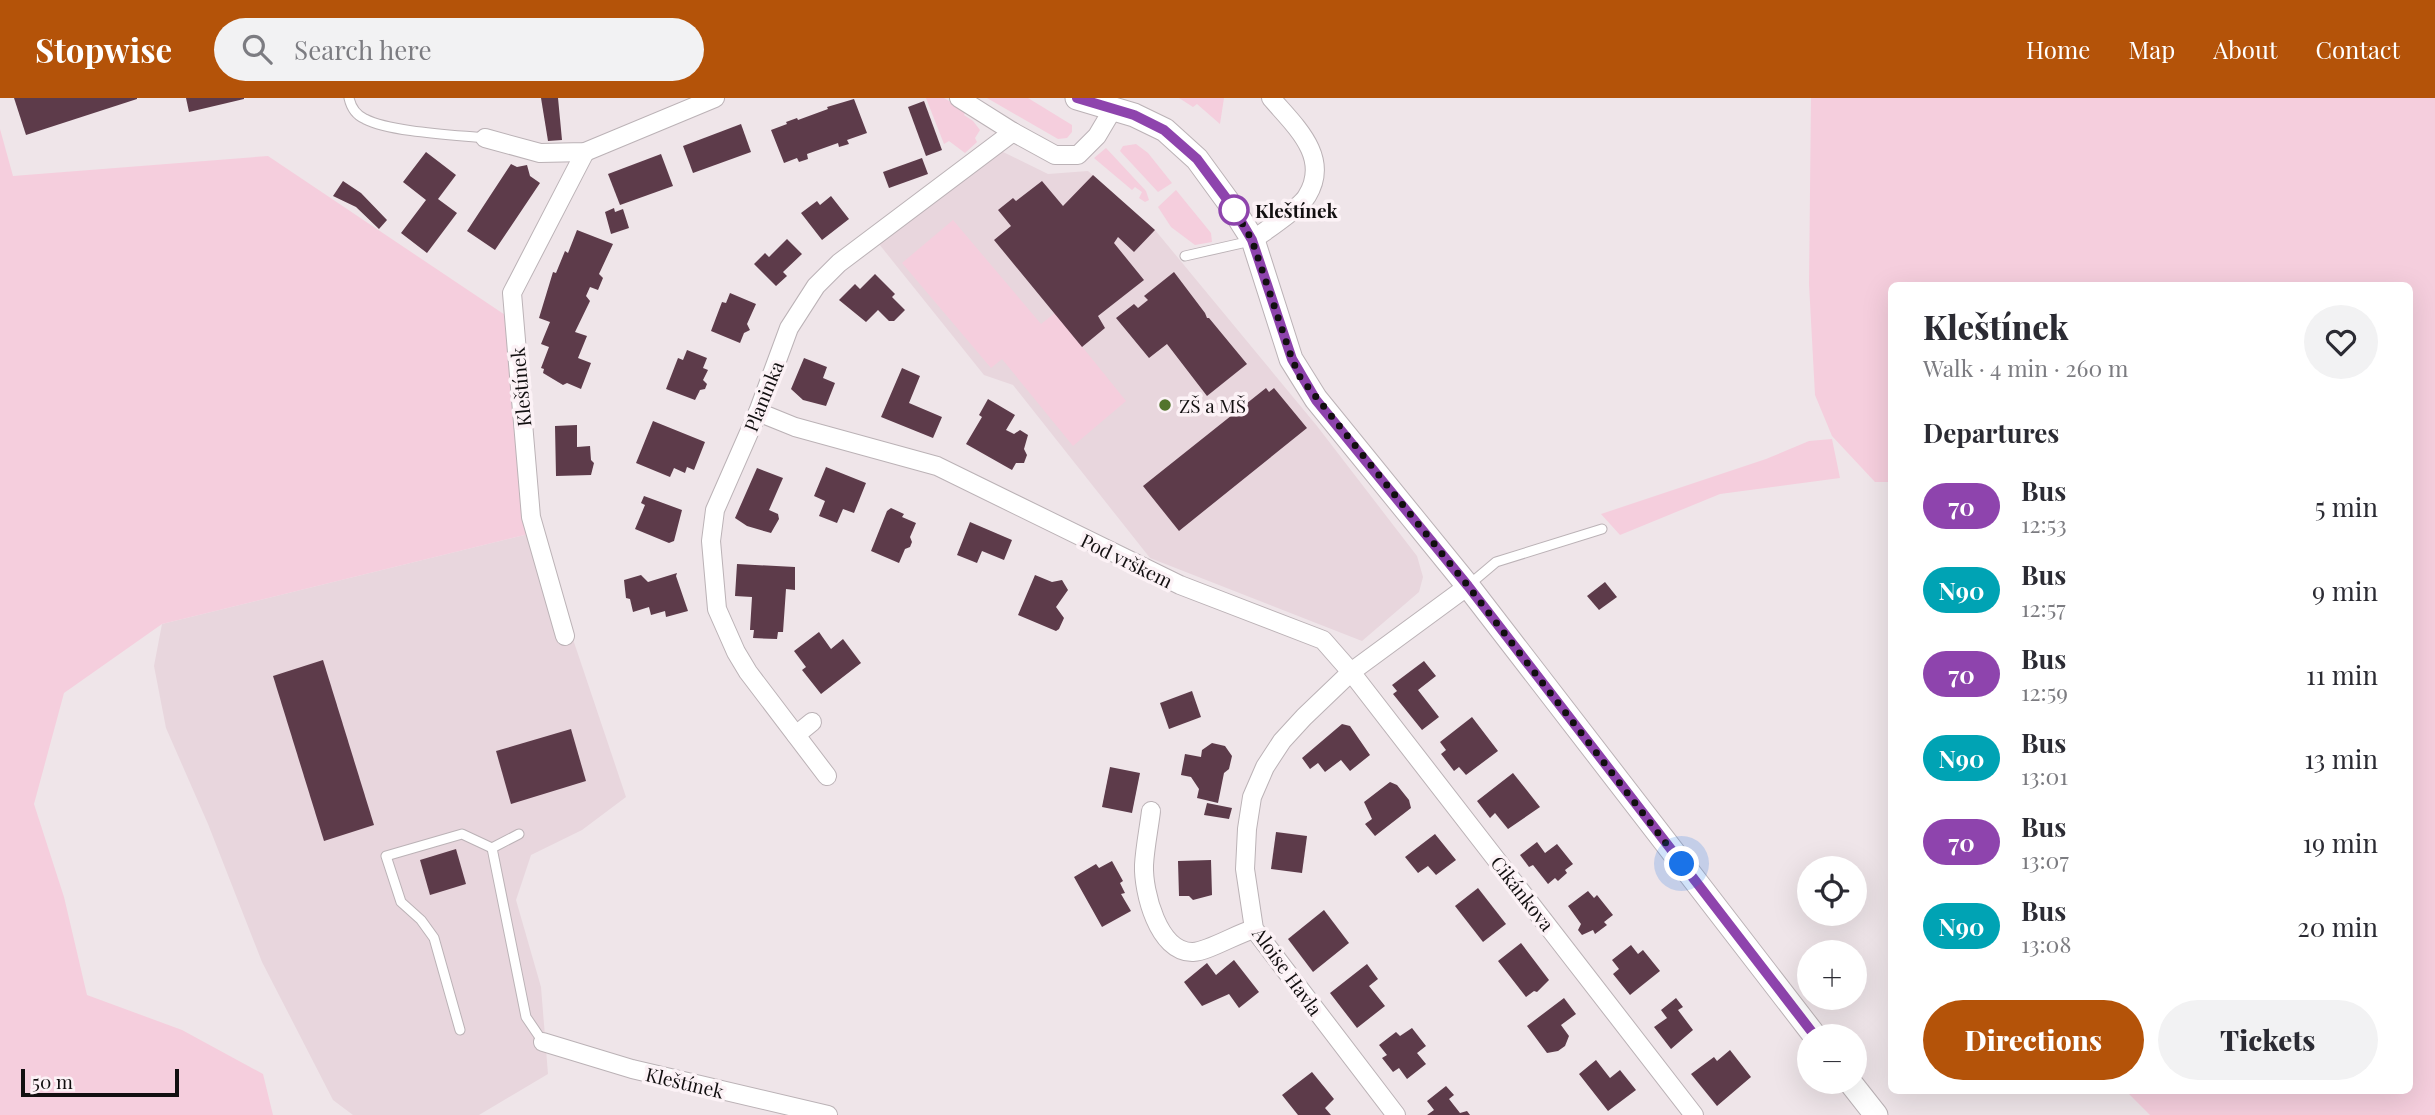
<!DOCTYPE html>
<meta charset="utf-8">
<style>
body{margin:0;font-family:"Playfair Display",serif;background:#f2f2f3;color:#2b2b33;height:100vh;display:flex;flex-direction:column;font-size:26px;white-space:nowrap}
*{box-sizing:border-box;margin:0}
p{font-size:23px;color:#7c7c81}
.icon{flex:none;width:38px;height:38px;fill:none;stroke:currentColor;stroke-width:2;stroke-linecap:round;stroke-linejoin:round}
.map{position:relative;flex:1;overflow:hidden}
.side{position:absolute;left:1888px;top:184px;width:525px;height:812px;display:flex;flex-direction:column;background:#fff;border-radius:10px;box-shadow:0 7px 28px #0002}
.side>*{flex:none}
.badge{padding:0 14px;border-radius:23px;font-size:24px;line-height:46px}
.fabs{position:absolute;left:1797px;top:758px;display:grid;gap:14px}
.fabs a{display:grid;place-items:center;width:70px;height:70px;border-radius:50%;background:#fff;box-shadow:0 7px 28px #0002;font-size:35px}
.scale{position:absolute;left:21px;bottom:18px;width:158px;box-sizing:border-box;padding-left:7px;border:4px solid #120f10;border-top:0;font-size:19px;line-height:24px;white-space:nowrap;color:#120f10;-webkit-text-stroke:5px #fcf2f6;paint-order:stroke}
.you{position:absolute;width:35px;height:35px;margin:-18px;border:5px solid #fff;border-radius:50%;background:#1a73e8;box-shadow:0 0 0 10px #1a73e833}
.map>.badge{position:absolute;translate:-50% -50%;box-shadow:0 0 0 4px #fff}
h2{padding:0 35px;font-size:26px;line-height:63px}
.round{display:grid;place-items:center;flex:none;width:74px;height:74px;border-radius:37px;background:#f2f2f3}
.summary{display:flex;align-items:center;justify-content:space-between;height:119px;padding:0 35px}
h1{font-size:33px;font-weight:800;line-height:52px}
.primary-button{display:flex;gap:14px;margin-top:auto;padding:14px 35px}
.primary-button a{flex:1;height:80px;border-radius:42px;background:#b45309;color:#fff;font-size:28px;font-weight:800;line-height:80px;text-align:center}
.primary-button a+a{background:#f2f2f3;color:#2b2b33}
ul{padding:0;list-style:none}
li{display:flex;align-items:center;gap:21px;height:84px;padding:0 35px}
li div{flex:1}
li b{display:block;font-size:26px}
li em{font-style:normal}
li .badge{min-width:77px;font-weight:700;text-align:center}
header{display:flex;align-items:center;gap:42px;box-sizing:border-box;height:98px;padding:0 35px;background:#b45309;color:#fff}
header strong{font-size:33px}
nav{display:flex;gap:38px;margin-inline-start:auto;font-size:24px}
.search{width:490px;height:63px;background:#f2f2f3;display:flex;align-items:center;gap:18px;box-sizing:border-box;padding:0 24px;border-radius:38px;color:#7c7c81;font-size:26px}
.map>svg:first-child{display:block}
</style>
<header>
<strong>Stopwise</strong>
<div class="search"><svg class="icon" aria-label="search" viewBox="0 0 24 24"><circle cx="10" cy="10" r="6"/><path d="M15 15l6 6"/></svg>Search here</div>
<nav><a>Home</a><a>Map</a><a>About</a><a>Contact</a></nav>
</header>
<div class="map">
<svg width="2435" height="1017" viewBox="0 0 2435 1017">
<rect width="100%" height="100%" fill="#efe5e9"/>
<g fill="#e8d6dd">
<polygon points="1001,53 1048,76 1088,73 1155,132 1317,328 1417,458 1423,479 1419,494 1362,543 1150,460 1013,287 984,277 879,146"/>
<polygon points="537,434 626,699 582,732 531,757 516,802 541,889 548,976 479,1017 353,1017 333,1002 262,864 208,726 166,630 154,568 162,526"/>
</g>
<g fill="#f5cedd">
<polygon points="926,0 944,0 966,13 964,17 973,23 980,32 975,40 977,44 965,55 949,43 944,46"/>
<polygon points="987,0 1028,0 1072,27 1072,34 1067,40 1058,41"/>
<polygon points="1179,0 1224,0 1220,26 1197,6 1193,9"/>
<polygon points="1811,0 2435,0 2435,1017 2150,1017 2125,992 2410,992 2410,187 1892,187 1892,384 1875,384 1832,338 1815,297 1809,186"/>
<polygon points="0,31 13,78 268,58 523,229 537,434 162,526 64,595 34,706 64,799 87,897 182,932 263,976 273,1017 0,1017"/>
<polygon points="1136,46 1148,55 1172,85 1158,94 1120,53 1123,48"/>
<polygon points="1106,50 1146,93 1149,102 1145,104 1139,100 1142,94 1135,89 1132,92 1094,60"/>
<polygon points="1176,92 1211,135 1212,144 1195,147 1171,129 1158,109"/>
<polygon points="953,122 1041,226 1055,215 1126,303 1073,348 1002,261 991,270 902,165"/>
<polygon points="1832,341 1840,380 1720,396 1620,437 1601,416 1766,361 1809,343"/>
</g>
<g fill="#5d3b4a">
<polygon points="14,0 137,0 137,1 26,37"/>
<polygon points="186,0 244,0 244,1 189,14"/>
<polygon points="541,0 558,0 562,42 548,43"/>
<polygon points="854,1 867,35 847,42 849,46 839,49 838,45 807,56 808,61 799,64 797,60 784,65 771,32 787,26 786,24 797,20 798,22 828,11 827,9"/>
<polygon points="924,3 942,52 926,58 908,9"/>
<polygon points="741,26 751,54 693,75 683,48"/>
<polygon points="426,54 456,77 438,101 457,115 427,155 401,135 426,102 403,84"/>
<polygon points="661,56 673,88 620,107 608,76"/>
<polygon points="922,60 928,76 889,90 883,74"/>
<polygon points="511,66 517,69 527,67 530,78 540,85 495,152 467,133"/>
<polygon points="1093,77 1155,132 1134,154 1118,139 1114,145 1144,182 1098,218 1105,230 1082,249 994,142 1011,128 998,112 1013,100 1016,103 1042,83 1063,108"/>
<polygon points="343,83 361,95 387,122 379,131 356,109 333,98"/>
<polygon points="831,98 849,121 822,142 801,115 817,103 820,107"/>
<polygon points="614,110 615,114 623,111 629,130 611,136 605,114"/>
<polygon points="577,132 613,146 599,176 603,180 598,192 590,189 586,198 590,203 575,234 587,238 578,260 591,265 581,291 567,285 563,287 543,275 544,271 541,270 549,249 541,246 550,224 539,220 553,174 556,175 565,153 568,155"/>
<polygon points="787,141 802,156 783,174 787,178 776,188 754,166 765,155 769,159"/>
<polygon points="1174,174 1205,215 1207,220 1209,220 1247,266 1207,298 1167,246 1149,260 1116,220 1134,206 1138,210 1148,202 1144,198"/>
<polygon points="875,176 895,196 892,199 905,212 894,223 889,223 878,212 866,224 839,202 855,186 860,191"/>
<polygon points="730,195 756,206 747,226 750,232 744,235 740,245 711,233 722,204 726,205"/>
<polygon points="687,252 707,260 703,270 708,272 703,282 707,286 705,291 700,292 695,302 666,291 678,260 683,262"/>
<polygon points="804,260 827,269 823,280 835,285 826,308 803,302 791,291"/>
<polygon points="902,270 920,278 909,305 942,319 933,340 881,319"/>
<polygon points="1266,290 1269,294 1274,290 1307,330 1179,433 1143,388"/>
<polygon points="988,301 1015,317 1006,332 1014,336 1020,332 1028,337 1024,351 1027,357 1024,365 1016,365 1012,372 966,346 982,319 979,317"/>
<polygon points="653,323 705,344 694,372 687,369 685,375 674,370 670,379 636,365"/>
<polygon points="577,327 577,349 590,348 591,362 594,365 591,377 556,378 555,328"/>
<polygon points="826,369 866,385 854,415 843,411 837,425 819,418 825,403 814,398"/>
<polygon points="757,370 783,380 769,412 778,416 779,421 771,435 747,428 735,420"/>
<polygon points="644,398 682,412 674,443 669,445 635,431 645,407 641,405"/>
<polygon points="891,410 904,416 902,419 916,425 910,439 912,444 910,449 905,451 899,465 871,453 887,413"/>
<polygon points="970,424 1012,442 1004,462 982,453 977,465 957,457"/>
<polygon points="737,466 795,469 795,492 786,491 783,534 778,534 777,541 753,540 754,532 750,532 752,499 735,498"/>
<polygon points="677,475 676,478 688,513 666,519 665,513 651,517 649,509 633,514 630,501 626,500 624,482 641,477 648,484"/>
<polygon points="1035,477 1052,484 1062,482 1068,492 1056,509 1064,520 1059,531 1056,533 1018,517"/>
<polygon points="1605,484 1617,499 1599,512 1587,498"/>
<polygon points="819,534 831,551 843,541 861,565 821,596 802,572 806,569 794,553"/>
<polygon points="323,562 374,727 324,743 273,578"/>
<polygon points="1424,563 1436,578 1418,592 1439,619 1422,632 1393,596 1397,593 1392,587"/>
<polygon points="1192,593 1201,619 1169,631 1160,605"/>
<polygon points="1472,619 1498,653 1466,677 1459,669 1454,673 1441,656 1446,652 1440,644"/>
<polygon points="1342,626 1350,628 1370,657 1350,673 1341,662 1325,674 1318,665 1310,671 1302,660"/>
<polygon points="571,631 586,683 511,706 496,653"/>
<polygon points="1212,645 1225,648 1232,658 1229,671 1224,675 1218,705 1197,700 1199,691 1191,679 1181,677 1185,656 1201,659 1202,652"/>
<polygon points="1110,669 1140,675 1132,715 1102,709"/>
<polygon points="1513,675 1540,709 1508,731 1495,715 1490,720 1477,703"/>
<polygon points="1390,684 1397,687 1409,702 1411,710 1375,738 1365,726 1372,721 1364,704"/>
<polygon points="1207,705 1232,710 1229,721 1204,717"/>
<polygon points="1276,734 1307,738 1302,775 1271,771"/>
<polygon points="1435,736 1456,762 1436,777 1428,768 1418,775 1405,759"/>
<polygon points="1537,744 1545,755 1557,746 1573,766 1565,772 1567,775 1558,783 1555,780 1548,786 1533,767 1529,769 1520,757"/>
<polygon points="456,751 466,786 430,797 420,762"/>
<polygon points="1211,762 1212,797 1193,802 1189,798 1179,798 1178,763"/>
<polygon points="1112,763 1123,783 1120,785 1125,795 1121,796 1131,813 1102,829 1074,779 1096,766 1099,770"/>
<polygon points="1478,790 1506,826 1483,844 1455,808"/>
<polygon points="1588,793 1594,800 1597,797 1613,817 1604,824 1607,827 1595,836 1593,832 1582,837 1578,832 1581,826 1568,808"/>
<polygon points="1324,812 1349,845 1313,874 1288,841"/>
<polygon points="1521,845 1549,882 1537,894 1534,893 1526,899 1498,863"/>
<polygon points="1631,847 1638,856 1643,852 1660,873 1630,897 1613,876 1619,871 1612,862"/>
<polygon points="1234,862 1259,894 1239,910 1229,896 1202,908 1184,884 1207,865 1216,877"/>
<polygon points="1367,866 1378,881 1369,888 1385,908 1357,930 1330,895"/>
<polygon points="1564,900 1576,916 1561,927 1569,938 1565,948 1558,953 1547,955 1527,928"/>
<polygon points="1676,900 1683,909 1678,912 1693,932 1671,951 1654,929 1667,920 1661,912"/>
<polygon points="1412,930 1426,948 1417,955 1426,966 1407,981 1399,970 1393,974 1382,960 1387,957 1379,947 1396,934 1400,938"/>
<polygon points="1730,952 1751,979 1717,1008 1691,976 1714,959 1717,963"/>
<polygon points="1596,962 1610,980 1620,972 1636,992 1608,1013 1579,976"/>
<polygon points="1312,974 1334,1001 1325,1010 1331,1017 1298,1017 1282,997"/>
<polygon points="1446,988 1454,997 1449,1001 1460,1015 1467,1013 1470,1017 1427,1017 1434,1012 1427,1003"/>
</g>
<g fill="none" stroke-linecap="round" stroke-linejoin="round">
<g stroke="#bbb2b6" stroke-width="11">
<g id="lane">
<path d="M349,0C351,9 356,17 365,21C390,34 455,37 485,40"/>
<polyline points="1185,158 1251,143"/>
<polyline points="1470,486 1496,464 1602,431"/>
<polyline points="519,736 492,750 526,919 543,944"/>
<polyline points="460,932 434,840 421,822 401,804 386,758 462,736 492,750"/>
</g>
</g>
<g stroke="#bbb2b6" stroke-width="20">
<g id="street">
<polyline points="959,0 1013,34 1055,57 1078,57 1097,38 1113,11"/>
<polyline points="485,40 540,55 585,54 715,0"/>
<path d="M1253,142C1265,133 1301,109 1307,98C1331,59 1295,28 1271,0"/>
<polyline points="758,314 795,329 937,368 1180,487 1323,542 1351,574 1694,1017"/>
<polyline points="565,538 531,419 512,195 585,54"/>
<polyline points="796,637 812,624"/>
<polyline points="827,678 748,574 736,554 717,511 711,443 715,412 758,314 789,230 816,188 839,165 1013,34"/>
<path d="M1151,713C1149,730 1145,749 1144,767C1143,793 1158,855 1193,854C1209,853 1236,836 1254,831"/>
<polyline points="543,944 632,971 828,1017"/>
<polyline points="1396,1017 1254,831 1245,771 1247,731 1252,699 1265,669 1282,643 1304,619 1351,574 1468,488"/>
</g>
</g>
<g stroke="#bbb2b6" stroke-width="25">
<g id="secondary">
<polyline points="1077,0 1134,17 1165,32 1197,61 1232,109 1253,142 1291,261 1316,301 1468,488 1815,938"/>
<polyline points="1850,984 1876,1017"/>
</g>
</g>
<use href="#lane" stroke="#fff" stroke-width="9"/>
<use href="#street" stroke="#fff" stroke-width="18"/>
<use href="#secondary" stroke="#fff" stroke-width="23"/>
</g>
<g fill="none" stroke-linecap="round" stroke-linejoin="round">
<g stroke="#fff" stroke-width="16">
<polyline id="line" points="1077,0 1134,17 1164,32 1197,61 1232,108 1252,142 1292,261 1316,302 1468,488 1815,938"/>
</g>
<use href="#line" stroke="#8e44ad" stroke-width="10"/>
<polyline stroke="#120f10" stroke-width="7" stroke-dasharray="0 12.6" points="1234,112 1232,108 1252,142 1292,261 1300,279 1468,488 1682,766"/>
</g>
<circle fill="#fff" stroke="#8e44ad" stroke-width="3.5" cx="1234" cy="112" r="14"/>
<circle fill="#52742c" stroke="#fcf2f6" stroke-width="2.5" cx="1165" cy="307" r="7"/>
<g text-anchor="middle" dominant-baseline="central" stroke-width="7" stroke-linejoin="round" paint-order="stroke">
<g font-size="19" font-weight="bold" fill="#120f10" stroke="#fcf2f6" text-anchor="start">
<text x="1255" y="112">Kleštínek</text>
</g>
<g font-size="19" fill="#120f10" stroke="#fcf2f6">
<text transform="translate(520 289) rotate(-95)">Kleštínek</text>
<text transform="translate(763 298) rotate(-68)">Planinka</text>
<text transform="translate(1127 462) rotate(26)">Pod vrškem</text>
<text transform="translate(1523 795) rotate(52)">Cikánkova</text>
<text transform="translate(1288 873) rotate(54)">Aloise Havla</text>
<text transform="translate(685 984) rotate(13)">Kleštínek</text>
</g>
<g font-size="19" fill="#120f10" stroke="#fcf2f6" text-anchor="start">
<text x="1179" y="307">ZŠ a MŠ</text>
</g>
</g>
</svg>
<div class="fabs">
<a><svg class="icon" aria-label="locate" viewBox="0 0 24 24"><circle cx="12" cy="12" r="6"/><path d="M12 2v4M12 18v4M2 12h4M18 12h4"/></svg></a>
<a>+</a>
<a>−</a>
</div>
<div class="scale">50 m</div>
<div class="you" style="left:1682px;top:766px"></div>
<section class="side">
<div class="summary"><div><h1>Kleštínek</h1><p>Walk · 4 min · 260 m</p></div><a class="round"><svg class="icon" aria-label="heart" viewBox="0 0 24 24"><path d="M12 20l-8-8c-3-5 5-10 8-4 3-6 11-1 8 4z"/></svg></a></div>
<h2>Departures</h2>
<ul>
<li><span class="badge" style="background:#8e44ad;color:#fff">70</span><div><b>Bus</b><p>12:53</p></div><em>5 min</em></li>
<li><span class="badge" style="background:#00a3b4;color:#fff">N90</span><div><b>Bus</b><p>12:57</p></div><em>9 min</em></li>
<li><span class="badge" style="background:#8e44ad;color:#fff">70</span><div><b>Bus</b><p>12:59</p></div><em>11 min</em></li>
<li><span class="badge" style="background:#00a3b4;color:#fff">N90</span><div><b>Bus</b><p>13:01</p></div><em>13 min</em></li>
<li><span class="badge" style="background:#8e44ad;color:#fff">70</span><div><b>Bus</b><p>13:07</p></div><em>19 min</em></li>
<li><span class="badge" style="background:#00a3b4;color:#fff">N90</span><div><b>Bus</b><p>13:08</p></div><em>20 min</em></li>
</ul>
<div class="primary-button"><a>Directions</a><a>Tickets</a></div>
</section>
</div>
